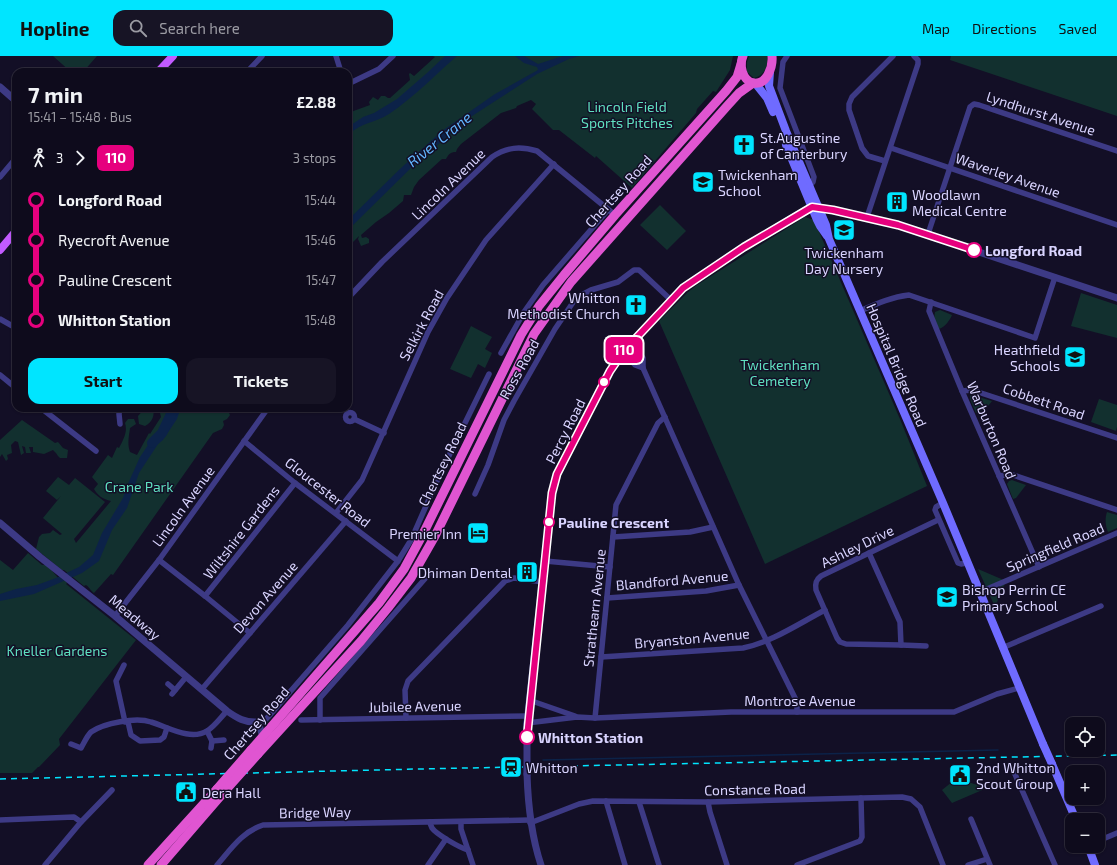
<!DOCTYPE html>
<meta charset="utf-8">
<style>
body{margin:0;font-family:"Exo 2",sans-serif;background:#171425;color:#f1f3f6;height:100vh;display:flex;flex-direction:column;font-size:15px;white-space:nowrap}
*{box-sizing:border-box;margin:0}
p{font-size:13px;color:#9b9ba3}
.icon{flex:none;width:22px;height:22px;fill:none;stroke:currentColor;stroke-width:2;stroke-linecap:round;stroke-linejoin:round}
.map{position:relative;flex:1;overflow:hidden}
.sheet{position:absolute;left:12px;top:12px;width:340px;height:344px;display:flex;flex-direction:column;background:#0e0b1c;border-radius:12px;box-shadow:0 1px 3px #0004,0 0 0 1px #2e2b3b}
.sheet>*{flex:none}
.badge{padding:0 8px;border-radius:6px;font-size:14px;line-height:26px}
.controls{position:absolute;left:1065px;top:661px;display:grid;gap:8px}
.controls a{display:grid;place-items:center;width:40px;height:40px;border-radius:8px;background:#0e0b1c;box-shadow:0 1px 3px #0004,0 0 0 1px #2e2b3b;font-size:20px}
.map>.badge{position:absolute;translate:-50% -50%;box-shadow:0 0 0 2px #fff}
.legs{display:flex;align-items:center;gap:6px;height:44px;padding:0 16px;font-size:13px}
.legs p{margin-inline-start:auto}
.overview{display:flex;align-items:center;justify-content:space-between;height:68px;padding:0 16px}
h1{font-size:22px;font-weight:700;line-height:30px}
.action{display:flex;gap:8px;margin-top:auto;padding:8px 16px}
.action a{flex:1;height:46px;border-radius:12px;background:#00e5ff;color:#111;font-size:16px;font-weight:700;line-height:46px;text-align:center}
.action a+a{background:#171425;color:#f1f3f6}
ul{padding:0 16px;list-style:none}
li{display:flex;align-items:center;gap:14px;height:40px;font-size:15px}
li i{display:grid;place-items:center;width:6px;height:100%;margin:0 5px;background:currentColor}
li i::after{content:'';width:10px;height:10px;margin:-5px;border:3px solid;border-radius:50%;background:#0e0b1c}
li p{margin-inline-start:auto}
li:first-child i{background:linear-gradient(#0000 50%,currentColor 0)}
li:last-child i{background:linear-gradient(currentColor 50%,#0000 0)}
header{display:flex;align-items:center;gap:24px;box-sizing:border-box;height:56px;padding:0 20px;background:#00e5ff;color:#111}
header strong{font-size:19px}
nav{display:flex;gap:22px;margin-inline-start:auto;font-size:14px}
.search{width:280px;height:36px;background:#171425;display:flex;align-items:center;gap:10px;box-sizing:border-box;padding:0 14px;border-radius:12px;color:#9b9ba3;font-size:15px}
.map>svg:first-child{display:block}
</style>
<header>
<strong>Hopline</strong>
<div class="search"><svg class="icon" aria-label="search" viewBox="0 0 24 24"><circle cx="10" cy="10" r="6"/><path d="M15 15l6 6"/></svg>Search here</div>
<nav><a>Map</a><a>Directions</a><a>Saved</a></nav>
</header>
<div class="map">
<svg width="1117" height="809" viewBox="0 0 1117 809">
<rect width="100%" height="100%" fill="#130f26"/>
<g fill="#12302f">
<polygon points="53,0 97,0 83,16 71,16"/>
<path d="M433,0H733L730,14L716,36L713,35L697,53L696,57L632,132L596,100L595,102L559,74H553L532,53L536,48L531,44L517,50L516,52L501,57L461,88L457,93L456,96C450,96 449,98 446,103H442L419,124L414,131L411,139H404L403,145L389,157L376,166L361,179L362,182L366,181L369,183V187L361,190L358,183L359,180L348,191V57L370,49L369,46L373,41L378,44L381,40H385L388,42H390L410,24L409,18L410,17L414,20L435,1Z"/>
<path d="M749,0H768C768,10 764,20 754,22L747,16V6Z"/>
<polygon points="951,0 1117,0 1117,60 950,4"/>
<polygon points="660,149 686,175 667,194 640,169"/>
<polygon points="805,161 814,164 900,363 927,430 765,508 659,265 688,236 697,229"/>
<polygon points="1081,237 1117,249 1117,282 1071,270"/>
<path d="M940,254L952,259C950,264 945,271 939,273L934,263L935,256Z"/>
<polygon points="471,270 492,281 485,293 492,297 485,312 478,308 471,322 450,313"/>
<path d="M972,339L992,345C989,350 982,355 976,357L970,343V340Z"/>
<polygon points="1099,343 1117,349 1117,371 1116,375 1091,366"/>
<path d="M145,352H153C155,360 152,366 145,370L139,368L138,360Z"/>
<path d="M168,352H233L228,355L230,359L227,363L223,365L224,369L222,373L213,377L113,519L111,518L94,537C91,535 90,532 86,529L84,530L64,514H62L36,493L39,481L42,478L50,477L53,474L60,479L62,478L43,462L61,440L57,444L46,435L58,421L69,429L75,422L105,446L74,483L76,487L111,445C103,443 98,440 94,433L98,428L92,421L108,399L112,402L117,391L119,392C123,384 128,376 125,367L128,363H134L136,368L130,372C129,380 127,388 130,396L137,399L149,377L150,378L161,361L160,357L166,355Z"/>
<polygon points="22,364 55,387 58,386 63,392 68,394 67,402 60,402 58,400 56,397 53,394 44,398 33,396 33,391 29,391 31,397 26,397 25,391 22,390 24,397 21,399 18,386 15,385 11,389 12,397 7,399 8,403 6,405 2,398 0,401 0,384"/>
<polygon points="1012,424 1026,429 1016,442 1013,443 1007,428 1009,425"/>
<path d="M1107,456L1117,459V472L1108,476C1105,470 1105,461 1107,456Z"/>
<polygon points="28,497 42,509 47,509 60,524 64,523 67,527 66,528 136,584 59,683 60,689 39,711 38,711 32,717 0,717 0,504 13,514"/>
<polygon points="978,513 1006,525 995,551"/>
<polygon points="952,726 968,726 987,732 952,747 942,734"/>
</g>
<g fill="#0c2248">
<path d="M445,0H457C434,20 414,41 389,58C375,67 362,66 348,79V71L363,61L374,57L397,43L427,17Z"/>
<polygon points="515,0 524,0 538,8 563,0 579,0 569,3 537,18 469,62 413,110 348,174 348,164 401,112 442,75 495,38 538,14 537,11 524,7"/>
<polygon points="173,352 184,352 179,357 177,363 163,384 158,388 139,417 127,452 112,474 99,505 82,517 34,538 0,545 0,538 16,533 37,529 56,522 79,511 93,499 102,477 123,442 127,430 140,401 154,380 162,378 171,363"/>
</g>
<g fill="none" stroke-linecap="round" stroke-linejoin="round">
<polyline stroke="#0c2248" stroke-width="1.5" points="543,704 998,694"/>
<polyline stroke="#0c2248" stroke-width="10" points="152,387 162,377 172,356 177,352"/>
<g stroke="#3d3a85" stroke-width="5.5">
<polyline points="336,0 341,16"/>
<polyline points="787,0 783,6 780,32 814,121 813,126 810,129"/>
<polyline points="247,16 262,0"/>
<polyline points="348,28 379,13 393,0"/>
<polyline points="891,92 1117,169"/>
<polyline points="885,105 868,100 862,92 849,54 849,48 852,41 893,0"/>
<polyline points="0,121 16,102"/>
<polyline points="867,161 918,8 918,4 914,0"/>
<polyline points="928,178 970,51 974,48 979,49 1117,95"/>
<polyline points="9,183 16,188"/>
<path d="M348,242L382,206L492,101C507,91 520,90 537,95L615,159"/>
<polyline points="931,246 929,255 962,335 1039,511"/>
<path d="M860,255C876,248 891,241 909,239L1035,282L1055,221"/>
<polyline points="0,263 16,272"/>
<polyline points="633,286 643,302 643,312 739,529 797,646 797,656"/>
<polyline points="623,296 635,309 643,312"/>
<polyline points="501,297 524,256 543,229 608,154"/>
<polyline points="0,319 16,332"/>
<polyline points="962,335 972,334 1117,382"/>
<polyline points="41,352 96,395"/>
<polyline points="120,352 119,358 120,368"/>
<circle cx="350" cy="361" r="4.5"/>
<polyline points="354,363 384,377"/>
<polyline points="244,385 295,427 398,505"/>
<polyline points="999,420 1006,419 1013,419 1117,454"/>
<polyline points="475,438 488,409 504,364 514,345 555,273 576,242 591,234 618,226 634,214 639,214 671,244"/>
<polyline points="943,447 936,451 935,454 958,507 961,508 967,507"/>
<polyline points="336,457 362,424 428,276 447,242 486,184 554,108"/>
<polyline points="613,481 690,476 713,471"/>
<polyline points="869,497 900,566 901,589"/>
<polyline points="159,504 205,540 250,577"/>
<polyline points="545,505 610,511"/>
<polyline points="980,536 1117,477"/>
<polyline points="205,540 295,427"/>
<polyline points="607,542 706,535 739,529"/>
<polyline points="115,560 159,504 268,352"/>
<path d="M926,590L901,589L846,588L840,586L837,582L816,534C815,527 816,524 821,520L938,464"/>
<polyline points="1002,592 1101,550"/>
<path d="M601,601L743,592C772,586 798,568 825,554"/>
<polyline points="124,609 116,625 125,666"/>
<polyline points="168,628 175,634"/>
<polyline points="202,633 346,465"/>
<polyline points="172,638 186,621"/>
<polyline points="529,644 575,660"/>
<polyline points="406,662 405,634 408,625 505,525 514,522 543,526"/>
<polyline points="595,662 616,449 658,367 665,361"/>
<polyline points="301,664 528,660"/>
<polyline points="320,664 320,642 430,517"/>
<polyline points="128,666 131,679 140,685 160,684 164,681 167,672"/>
<polyline points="258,666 263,666 269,660 348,569 398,505 411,484 441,416 489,318"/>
<polyline points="527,667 577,661 595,662 731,656 954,656 997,638 1019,632"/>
<polyline points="207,675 212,685 224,684"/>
<path d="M71,688L81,692C84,687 87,680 91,676C104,667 136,661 151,666C168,671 190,685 207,675C215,670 221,661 227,655"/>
<polyline points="211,692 212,685"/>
<polyline points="1014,716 1055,809"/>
<polyline points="606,745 625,809"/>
<polyline points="639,746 659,809"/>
<polyline points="708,746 710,756 727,809"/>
<polyline points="971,763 990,809"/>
<polyline points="0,764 74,761 81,766"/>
<path d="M430,766C430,768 431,770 432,772C436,778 460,792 468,794"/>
<polyline points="461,766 461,773 473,809"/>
<polyline points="530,767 579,748 593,745 708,746 902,741 911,743 920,751 943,809"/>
<polyline points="1098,785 1117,777"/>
<polyline points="45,809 81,766 112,734"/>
<path d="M217,809C231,793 242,776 263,769L530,764"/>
<polyline points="428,809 446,783"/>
<polyline points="797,809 860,785 862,781 861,742"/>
<polyline points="968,809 987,803"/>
</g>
<g stroke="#3d3a85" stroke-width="7">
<polyline points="0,31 16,45"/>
<path d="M0,467L40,501L115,560L227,655C237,662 245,667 258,666L263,681"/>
<polyline points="527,667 552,437 557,418 598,337 610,315 623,296 683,232 745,191 795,160 811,151 819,151 898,169 1117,242"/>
<path d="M527,718C528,749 531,779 541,809"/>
</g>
<g stroke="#6f6bff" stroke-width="8">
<polyline points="770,16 769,30 786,75 826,169 829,183 943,447 1043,688"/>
<polyline points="755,27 767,42 773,56"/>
<polyline points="786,89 817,164 820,170 827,180"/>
<polyline points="1052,708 1076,764"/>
<polyline points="1088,790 1095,809"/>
</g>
<g stroke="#c25bff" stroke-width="8">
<polyline points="158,16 173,0"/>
<polyline points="0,194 16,175"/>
</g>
<g stroke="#e055d1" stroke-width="9">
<path d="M743,0C739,9 742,24 753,27C767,30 773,10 772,0"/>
<polyline points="251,694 379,547 404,513 424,476 521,279 539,250 564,219 615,159 726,35 737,21 741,8"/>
<polyline points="258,698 361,585 388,552 411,522 435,480 534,278 571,226 728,49 739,37 753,27"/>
<polyline points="148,809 217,733"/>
<polyline points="161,809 224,736"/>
</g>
<polyline stroke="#00e5ff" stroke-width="1.5" stroke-dasharray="6 5" stroke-linecap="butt" points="0,723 418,713 1117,699"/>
<polyline stroke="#3d3a85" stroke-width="7" points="527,718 527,667"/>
<polyline stroke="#6f6bff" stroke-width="8" points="1043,688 1052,708"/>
<g stroke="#e055d1" stroke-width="9">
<polyline points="217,733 251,694"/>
<polyline points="224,736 258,698"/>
</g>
</g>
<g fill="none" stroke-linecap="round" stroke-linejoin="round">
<g stroke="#fff" stroke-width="9">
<polyline id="line-1" points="527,681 552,437 557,418 610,315 623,296 683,232 744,191 812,151 833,154 898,169 974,194"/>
</g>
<use href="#line-1" stroke="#e6007e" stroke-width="6"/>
</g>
<defs>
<g id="church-square" transform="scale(1.15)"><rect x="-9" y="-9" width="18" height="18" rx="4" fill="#00e5ff" stroke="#130f26"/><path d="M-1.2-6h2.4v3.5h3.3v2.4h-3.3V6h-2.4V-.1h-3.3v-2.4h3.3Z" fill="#111"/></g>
<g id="school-square" transform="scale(1.15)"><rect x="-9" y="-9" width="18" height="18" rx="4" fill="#00e5ff" stroke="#130f26"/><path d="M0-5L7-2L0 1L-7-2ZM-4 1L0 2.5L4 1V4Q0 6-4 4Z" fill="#111"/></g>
<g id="building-square" transform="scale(1.15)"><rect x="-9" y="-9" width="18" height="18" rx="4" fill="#00e5ff" stroke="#130f26"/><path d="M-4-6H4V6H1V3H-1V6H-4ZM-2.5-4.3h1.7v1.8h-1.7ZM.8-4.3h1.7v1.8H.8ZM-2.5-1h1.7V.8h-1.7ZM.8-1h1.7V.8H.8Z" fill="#111"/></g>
<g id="hotel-square" transform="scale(1.15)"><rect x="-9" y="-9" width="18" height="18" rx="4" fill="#00e5ff" stroke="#130f26"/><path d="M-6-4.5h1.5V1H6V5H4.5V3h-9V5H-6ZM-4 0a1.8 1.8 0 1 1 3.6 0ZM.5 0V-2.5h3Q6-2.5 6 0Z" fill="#111"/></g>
<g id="station-square" transform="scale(1.15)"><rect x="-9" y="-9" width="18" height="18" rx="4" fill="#00e5ff" stroke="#130f26"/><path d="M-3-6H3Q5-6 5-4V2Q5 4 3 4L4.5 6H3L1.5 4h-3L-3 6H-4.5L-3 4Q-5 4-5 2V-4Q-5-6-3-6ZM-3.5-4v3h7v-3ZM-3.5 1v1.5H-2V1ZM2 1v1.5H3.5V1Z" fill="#111"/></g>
<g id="civic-square" transform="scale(1.15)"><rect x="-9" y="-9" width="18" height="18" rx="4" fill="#00e5ff" stroke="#130f26"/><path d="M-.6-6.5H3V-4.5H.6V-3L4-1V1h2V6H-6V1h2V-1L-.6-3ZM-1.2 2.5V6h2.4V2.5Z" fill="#111"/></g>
</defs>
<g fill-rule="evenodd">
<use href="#church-square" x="744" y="89"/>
<use href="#school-square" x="703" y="126"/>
<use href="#building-square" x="897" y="146"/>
<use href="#school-square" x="844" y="174"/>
<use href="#church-square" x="636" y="249"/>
<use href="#school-square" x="1075" y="301"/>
<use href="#hotel-square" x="478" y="477"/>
<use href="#building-square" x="527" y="516"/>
<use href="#school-square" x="947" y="541"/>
<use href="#station-square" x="511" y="711"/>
<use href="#civic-square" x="960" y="719"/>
<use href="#civic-square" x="186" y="736"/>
</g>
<g fill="#fff" stroke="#e6007e" stroke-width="2">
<circle cx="974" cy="194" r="7"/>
<circle cx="604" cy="326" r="5"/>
<circle cx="549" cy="466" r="5"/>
<circle cx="527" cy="681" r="7"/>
</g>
<g text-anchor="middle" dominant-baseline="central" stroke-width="3" stroke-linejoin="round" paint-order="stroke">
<g font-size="14" fill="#5fe0c0" stroke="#130f26">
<text x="627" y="50">Lincoln Field<tspan x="627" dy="16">Sports Pitches</tspan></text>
<text x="780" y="308">Twickenham<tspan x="780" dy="16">Cemetery</tspan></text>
<text x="139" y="430">Crane Park</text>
<text x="57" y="594">Kneller Gardens</text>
</g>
<g font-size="14" fill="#d9d4ff" stroke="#130f26">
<text transform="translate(1041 57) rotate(18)">Lyndhurst Avenue</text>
<text transform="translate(1008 119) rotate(19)">Waverley Avenue</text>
<text transform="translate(448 128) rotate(-44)">Lincoln Avenue</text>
<text transform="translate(618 135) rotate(-48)">Chertsey Road</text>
<text transform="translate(421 269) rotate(-62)">Selkirk Road</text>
<text transform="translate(897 309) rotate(67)">Hospital Bridge Road</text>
<text transform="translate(519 313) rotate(-61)">Ross Road</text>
<text transform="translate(1044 345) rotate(19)">Cobbett Road</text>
<text transform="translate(992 374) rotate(67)">Warburton Road</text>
<text transform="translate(565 375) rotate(-63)">Percy Road</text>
<text transform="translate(442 408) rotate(-64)">Chertsey Road</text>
<text transform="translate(328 436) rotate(38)">Gloucester Road</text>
<text transform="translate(183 450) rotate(-54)">Lincoln Avenue</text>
<text transform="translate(241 476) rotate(-52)">Wiltshire Gardens</text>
<text transform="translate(857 490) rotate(-26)">Ashley Drive</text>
<text transform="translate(1055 491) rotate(-23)">Springfield Road</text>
<text transform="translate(672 524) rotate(-5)">Blandford Avenue</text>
<text transform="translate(265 541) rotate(-49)">Devon Avenue</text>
<text transform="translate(594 552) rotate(-84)">Strathearn Avenue</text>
<text transform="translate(135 561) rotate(40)">Meadway</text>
<text transform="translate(692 582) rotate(-5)">Bryanston Avenue</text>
<text x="800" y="644">Montrose Avenue</text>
<text transform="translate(415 650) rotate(-1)">Jubilee Avenue</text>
<text transform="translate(256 667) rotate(-49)">Chertsey Road</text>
<text transform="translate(755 733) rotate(-1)">Constance Road</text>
<text transform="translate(315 756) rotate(-1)">Bridge Way</text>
</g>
<g font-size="14" fill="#d9d4ff" stroke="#130f26" text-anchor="start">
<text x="760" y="81">St.Augustine<tspan x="760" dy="16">of Canterbury</tspan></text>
<text x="718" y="118">Twickenham<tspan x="718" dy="16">School</tspan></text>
<text x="912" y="138">Woodlawn<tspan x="912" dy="16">Medical Centre</tspan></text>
<text x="844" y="196" text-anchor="middle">Twickenham<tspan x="844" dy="16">Day Nursery</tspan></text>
<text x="620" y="241" text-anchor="end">Whitton<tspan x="620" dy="16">Methodist Church</tspan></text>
<text x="1060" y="293" text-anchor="end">Heathfield<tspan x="1060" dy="16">Schools</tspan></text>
<text x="462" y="477" text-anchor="end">Premier Inn</text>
<text x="512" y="516" text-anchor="end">Dhiman Dental</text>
<text x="962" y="533">Bishop Perrin CE<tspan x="962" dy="16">Primary School</tspan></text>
<text x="526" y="711">Whitton</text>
<text x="976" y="711">2nd Whitton<tspan x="976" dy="16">Scout Group</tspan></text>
<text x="202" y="736">Dera Hall</text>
</g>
<g font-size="14" font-weight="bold" fill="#d9d4ff" stroke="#130f26" text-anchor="start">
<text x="985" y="194">Longford Road</text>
<text x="558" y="466">Pauline Crescent</text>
<text x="538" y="681">Whitton Station</text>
</g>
<g font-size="15" font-style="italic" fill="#62b6ff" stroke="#130f26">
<text transform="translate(439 83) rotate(-39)">River Crane</text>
</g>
</g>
</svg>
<div class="controls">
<a><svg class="icon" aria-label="locate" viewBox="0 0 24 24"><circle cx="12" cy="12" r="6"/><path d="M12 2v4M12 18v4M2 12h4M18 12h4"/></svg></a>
<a>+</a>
<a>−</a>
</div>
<b class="badge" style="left:624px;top:294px;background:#e6007e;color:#fff">110</b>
<section class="sheet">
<div class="overview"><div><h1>7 min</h1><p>15:41 – 15:48 · Bus</p></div><b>£2.88</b></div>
<div class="legs"><svg class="icon" aria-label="walk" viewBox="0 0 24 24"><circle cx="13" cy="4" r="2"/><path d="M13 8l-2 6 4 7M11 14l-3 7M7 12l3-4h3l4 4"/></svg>3<svg class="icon" aria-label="forward" viewBox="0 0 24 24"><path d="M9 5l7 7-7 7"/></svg><b class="badge" style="background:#e6007e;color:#fff">110</b><p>3 stops</p></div>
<ul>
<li><i style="color:#e6007e"></i><b>Longford Road</b><p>15:44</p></li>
<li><i style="color:#e6007e"></i><span>Ryecroft Avenue</span><p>15:46</p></li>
<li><i style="color:#e6007e"></i><span>Pauline Crescent</span><p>15:47</p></li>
<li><i style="color:#e6007e"></i><b>Whitton Station</b><p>15:48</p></li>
</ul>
<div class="action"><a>Start</a><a>Tickets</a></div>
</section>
</div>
